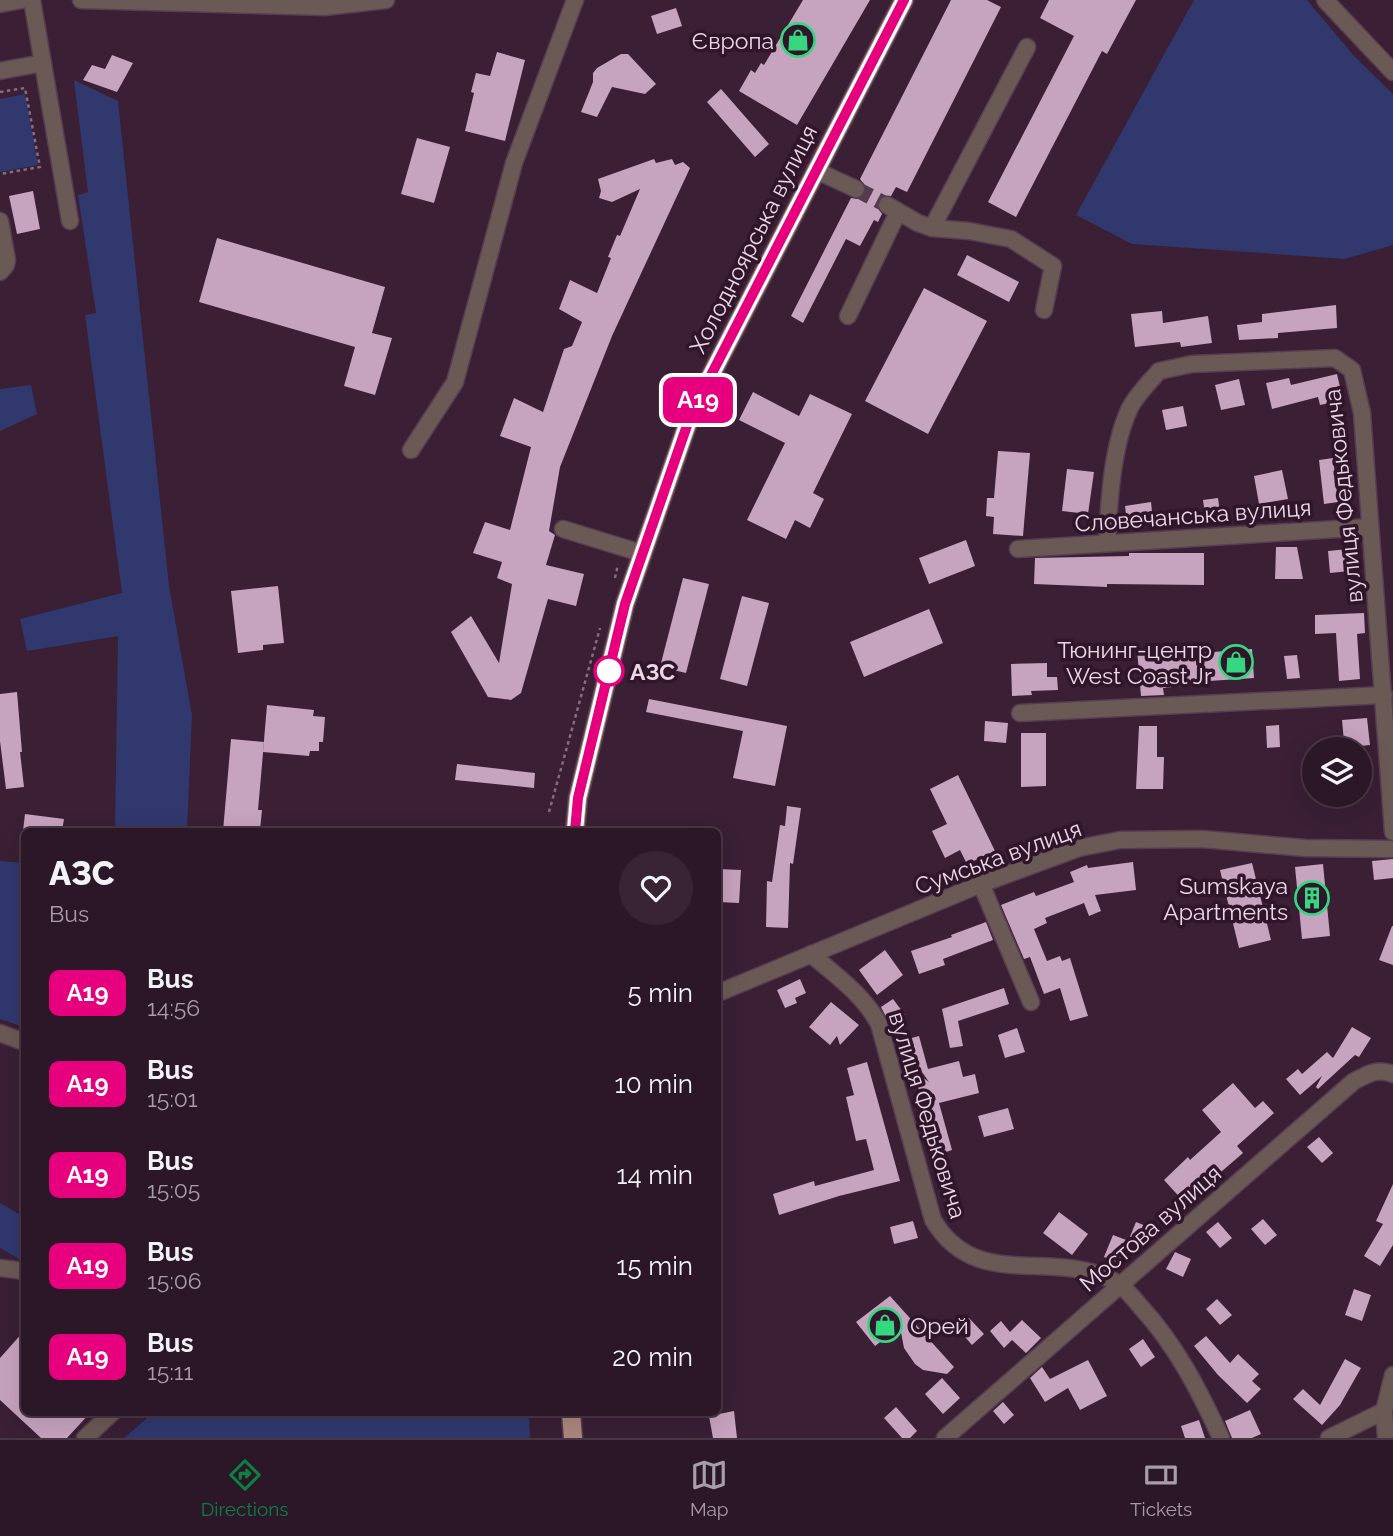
<!DOCTYPE html>
<meta charset="utf-8">
<style>
body{margin:0;font-family:Raleway,sans-serif;background:#382434;color:#f1f3f6;height:100vh;display:flex;flex-direction:column;font-size:26px;white-space:nowrap}
*{box-sizing:border-box;margin:0}
p{font-size:23px;color:#a69fa8}
.icon{flex:none;width:38px;height:38px;fill:none;stroke:currentColor;stroke-width:2;stroke-linecap:round;stroke-linejoin:round}
.map{position:relative;flex:1;overflow:hidden}
.panel{position:absolute;left:21px;top:828px;width:700px;height:588px;display:flex;flex-direction:column;background:#2c1728;border-radius:10px;box-shadow:0 7px 28px #0002,0 0 0 2px #483645}
.panel>*{flex:none}
.badge{padding:0 14px;border-radius:10px;font-size:24px;line-height:46px}
.buttons{position:absolute;left:1302px;top:737px;display:grid;gap:14px}
.buttons a{display:grid;place-items:center;width:70px;height:70px;border-radius:50%;background:#2c1728;box-shadow:0 7px 28px #0002,0 0 0 2px #483645;font-size:35px}
.map>.badge{position:absolute;translate:-50% -50%;box-shadow:0 0 0 4px #fff}
.round{display:grid;place-items:center;flex:none;width:74px;height:74px;border-radius:37px;background:#382434}
.headline{display:flex;align-items:center;justify-content:space-between;height:119px;padding:0 28px}
h1{font-size:33px;font-weight:800;line-height:52px}
ul{padding:0;list-style:none}
li{display:flex;align-items:center;gap:21px;height:91px;padding:0 28px}
li div{flex:1}
li b{display:block;font-size:26px}
li em{font-style:normal}
li .badge{min-width:77px;font-weight:700;text-align:center}
.tabs{display:flex;justify-content:space-around;align-items:center;height:98px;border-top:2px solid #483645;background:#2c1728;font-size:19px;color:#a69fa8}
.tabs a{display:grid;justify-items:center;gap:4px}
.tabs .active{color:#0b8043}
.map>svg:first-child{display:block}
</style>
<div class="map">
<svg width="1393" height="1438" viewBox="0 0 1393 1438">
<rect width="100%" height="100%" fill="#3a1f35"/>
<g fill="#30386e">
<polygon points="1194,0 1307,0 1354,56 1393,94 1393,245 1345,259 1132,244 1076,215"/>
<polygon points="74,80 118,101 169,586 192,715 187,831 115,831 118,636 27,651 20,619 122,593 85,315 96,313 78,195 88,192"/>
<polygon points="25,94 38,165 0,172 0,99"/>
<polygon points="31,385 37,414 0,431 0,389"/>
<polygon points="0,861 24,863 24,1027 0,1019"/>
<polygon points="0,1203 24,1217 24,1262 0,1248"/>
<polygon points="154,1412 529,1412 530,1438 124,1438"/>
</g>
<g fill="#c6a3be">
<polygon points="803,0 870,0 797,125 739,91 751,70 755,73 761,63 764,65"/>
<polygon points="951,0 987,0 1001,7 907,192 896,187 891,196 882,196 878,199 877,206 882,214 878,222 874,220 860,246 846,239 803,323 791,316 851,198 858,199 865,194 866,187 860,179"/>
<polygon points="1049,0 1136,0 1107,54 1102,51 1016,217 988,202 1074,36 1040,18"/>
<polygon points="676,8 682,26 657,34 651,16"/>
<polygon points="497,52 525,60 505,141 465,131 474,93 471,92 476,73 490,76"/>
<polygon points="621,54 628,54 656,84 645,94 612,87 597,117 581,112 593,82 593,73 597,68"/>
<polygon points="112,55 133,63 117,92 83,80 92,65 105,69"/>
<polygon points="721,89 769,144 755,157 707,102"/>
<polygon points="417,138 450,147 434,203 401,194"/>
<polygon points="654,159 656,163 672,159 675,165 683,162 690,168 612,336 560,467 549,531 555,535 546,565 584,574 576,606 548,599 521,693 511,700 488,697 451,632 471,616 499,663 512,584 497,578 502,562 473,553 485,522 510,530 531,447 500,436 514,398 543,412 564,349 572,346 582,322 559,309 570,280 597,293 611,258 608,257 617,235 620,236 640,189 612,202 599,198 601,191 598,179"/>
<polygon points="33,191 40,229 17,234 9,196"/>
<polygon points="217,238 385,287 372,333 392,338 375,395 344,386 355,347 199,302"/>
<polygon points="967,255 1019,282 1009,302 957,275"/>
<polygon points="924,288 987,321 928,434 865,401"/>
<polygon points="1336,305 1337,328 1278,333 1278,338 1239,340 1237,325 1262,322 1262,314"/>
<polygon points="1162,311 1163,323 1208,316 1212,343 1181,347 1180,342 1135,347 1131,314"/>
<polygon points="1337,374 1343,400 1320,405 1318,397 1272,409 1266,383 1289,378 1291,385"/>
<polygon points="1239,379 1245,405 1221,410 1215,385"/>
<polygon points="753,392 799,416 810,394 852,414 813,493 824,499 810,528 795,520 786,539 747,520 785,443 739,420"/>
<polygon points="1183,406 1187,426 1166,430 1162,410"/>
<polygon points="998,451 1030,453 1023,536 993,534 994,517 986,516 987,498 994,498"/>
<polygon points="1333,458 1338,502 1324,504 1319,460"/>
<polygon points="1067,469 1094,472 1088,514 1062,511"/>
<polygon points="1282,470 1288,499 1259,504 1254,476"/>
<polygon points="1218,498 1221,520 1206,522 1203,500"/>
<polygon points="1151,502 1153,520 1127,523 1125,506"/>
<polygon points="966,540 975,566 929,584 919,558"/>
<polygon points="1276,547 1297,547 1303,579 1275,579"/>
<polygon points="1348,549 1350,571 1330,573 1328,551"/>
<polygon points="1129,553 1204,553 1204,585 1107,584 1107,587 1034,584 1035,558 1129,556"/>
<polygon points="683,578 709,584 686,673 660,667"/>
<polygon points="278,586 284,643 263,645 263,650 238,653 231,591"/>
<polygon points="742,596 769,603 747,686 720,679"/>
<polygon points="929,609 943,643 864,677 850,642"/>
<polygon points="1364,613 1365,633 1357,634 1360,679 1339,681 1336,633 1315,634 1315,615"/>
<polygon points="1160,647 1161,656 1252,649 1254,678 1209,681 1209,683 1163,688 1164,695 1141,696 1137,649"/>
<polygon points="1297,655 1300,678 1287,679 1284,656"/>
<polygon points="1047,663 1047,677 1057,677 1058,690 1031,691 1032,695 1012,696 1011,664"/>
<polygon points="17,692 22,752 20,752 24,787 6,789 0,741 0,694"/>
<polygon points="649,699 787,726 775,786 733,778 743,731 646,712"/>
<polygon points="267,705 314,710 313,716 325,717 323,742 319,742 319,751 310,751 309,756 263,752"/>
<polygon points="1367,718 1370,745 1351,747 1350,741 1344,742 1342,720"/>
<polygon points="985,721 1008,723 1006,743 984,741"/>
<polygon points="1279,725 1280,747 1267,748 1266,726"/>
<polygon points="1139,726 1157,726 1157,757 1164,757 1163,789 1136,789"/>
<polygon points="1021,733 1046,733 1046,786 1021,787"/>
<polygon points="231,739 264,742 258,810 262,810 260,830 223,831"/>
<polygon points="457,764 535,773 534,788 455,780"/>
<polygon points="958,775 995,851 967,864 960,850 945,858 932,831 947,824 930,789"/>
<polygon points="787,806 801,808 793,864 790,863 788,928 766,927 767,881 772,882 780,825 785,826"/>
<polygon points="25,814 64,819 62,831 23,831"/>
<polygon points="1393,859 1393,878 1374,880 1372,861"/>
<polygon points="1133,862 1136,890 1095,895 1101,911 1089,916 1084,903 1045,918 1047,923 1034,929 1047,961 1060,956 1062,961 1070,958 1088,1016 1070,1021 1060,988 1044,994 1030,957 1024,959 1001,905 1034,892 1036,896 1074,882 1070,872 1087,865 1088,868"/>
<polygon points="1252,863 1271,940 1239,948 1220,870"/>
<polygon points="1323,864 1330,936 1302,939 1295,867"/>
<polygon points="718,869 741,870 739,903 718,902"/>
<polygon points="986,922 993,940 943,959 945,965 919,974 911,951 952,937 951,935"/>
<polygon points="1392,926 1393,926 1393,965 1379,960"/>
<polygon points="885,950 903,975 877,995 859,970"/>
<polygon points="800,979 806,993 795,998 797,1003 785,1008 777,990"/>
<polygon points="1004,988 1009,1004 958,1021 963,1046 950,1048 942,1009"/>
<polygon points="893,999 905,1015 890,1025 881,1007"/>
<polygon points="831,1002 859,1025 840,1045 837,1036 830,1045 809,1027"/>
<polygon points="1352,1027 1371,1038 1359,1057 1355,1055 1318,1089 1316,1087 1322,1076 1300,1095 1286,1079 1298,1069 1302,1074 1327,1052 1333,1058"/>
<polygon points="1017,1028 1025,1052 1005,1058 998,1035"/>
<polygon points="919,1036 928,1069 959,1061 963,1077 975,1074 979,1093 939,1103 952,1150 934,1156 925,1126 928,1125 914,1071 929,1082 900,1041"/>
<polygon points="867,1062 900,1181 839,1196 779,1215 773,1194 814,1181 815,1186 874,1170 866,1139 856,1141 846,1097 854,1095 847,1068"/>
<polygon points="1233,1083 1255,1108 1263,1101 1274,1113 1237,1146 1243,1153 1185,1203 1164,1180 1188,1157 1190,1160 1221,1132 1202,1110"/>
<polygon points="1008,1108 1014,1129 984,1137 978,1116"/>
<polygon points="1319,1137 1333,1153 1322,1163 1307,1147"/>
<polygon points="1393,1184 1393,1245 1380,1266 1364,1256 1383,1224 1376,1221"/>
<polygon points="1059,1212 1088,1234 1072,1255 1043,1233"/>
<polygon points="1263,1219 1277,1235 1265,1245 1251,1229"/>
<polygon points="913,1221 918,1238 894,1244 890,1227"/>
<polygon points="1136,1222 1151,1228 1145,1245 1129,1239"/>
<polygon points="1218,1222 1232,1238 1220,1248 1206,1232"/>
<polygon points="1113,1235 1129,1241 1120,1263 1104,1257"/>
<polygon points="1175,1252 1191,1259 1183,1277 1166,1269"/>
<polygon points="1354,1289 1371,1295 1362,1321 1345,1315"/>
<polygon points="890,1296 954,1367 947,1374 923,1370 915,1364 904,1348 900,1327 875,1346 856,1322"/>
<polygon points="1217,1299 1232,1315 1220,1325 1206,1309"/>
<polygon points="969,1318 984,1334 972,1345 958,1329"/>
<polygon points="1022,1320 1041,1338 1026,1353 1012,1340 1004,1348 990,1331 1001,1321 1010,1332"/>
<polygon points="24,1331 24,1412 91,1412 67,1438 41,1438 0,1400 0,1358"/>
<polygon points="1206,1336 1230,1363 1238,1354 1259,1374 1252,1381 1261,1389 1247,1403 1218,1375 1194,1346"/>
<polygon points="1143,1339 1155,1357 1141,1367 1129,1349"/>
<polygon points="1345,1359 1361,1368 1340,1405 1322,1425 1293,1399 1303,1389 1320,1405"/>
<polygon points="1088,1360 1107,1396 1080,1410 1068,1388 1045,1402 1030,1378 1042,1367 1050,1379"/>
<polygon points="942,1378 960,1398 943,1414 925,1394"/>
<polygon points="1003,1402 1014,1415 1004,1424 993,1411"/>
<polygon points="896,1407 917,1431 910,1438 902,1438 884,1418"/>
<polygon points="1250,1410 1261,1434 1252,1438 1232,1438 1225,1421"/>
<polygon points="734,1411 737,1438 713,1438 709,1416"/>
<polygon points="1199,1420 1205,1438 1185,1438 1181,1426"/>
</g>
<g fill="none" stroke-linecap="round" stroke-linejoin="round">
<polyline stroke="#553b50" stroke-width="16" stroke-dasharray="16 8" stroke-linecap="butt" points="856,189 887,205"/>
<g stroke="#563d51" stroke-width="19">
<g id="minor">
<polyline points="32,0 70,221"/>
<polyline points="81,0 324,7 386,0"/>
<polyline points="1325,0 1393,72"/>
<polyline points="0,4 22,0"/>
<polyline points="0,71 43,63"/>
<polyline points="815,170 856,189"/>
<polyline points="887,205 918,223 932,228 969,231 1011,239 1053,266 1044,310"/>
<polyline points="0,221 7,260 6,265 0,272"/>
<polyline points="932,228 1027,47"/>
<polyline points="848,316 898,212"/>
<polyline points="411,450 455,382 514,163 575,0"/>
<polyline points="563,529 641,553"/>
<path d="M1107,543C1109,502 1112,447 1129,410C1135,396 1149,383 1159,371L1192,364L1335,358L1352,370L1362,413L1393,832"/>
<polyline points="1018,549 1370,527"/>
<polyline points="1020,713 1384,695"/>
<polyline points="981,884 1031,1002"/>
<path d="M811,954C836,976 863,994 879,1024L933,1220C977,1294 1054,1246 1117,1283C1126,1288 1133,1298 1140,1306C1176,1345 1199,1390 1221,1438"/>
<polyline points="718,993 981,884 1079,848 1120,840 1202,839 1305,848 1393,849"/>
<polyline points="0,1033 24,1042"/>
<polyline points="0,1268 24,1271"/>
<polyline points="85,1438 113,1412"/>
<path d="M945,1438L1353,1082C1367,1074 1377,1068 1393,1074"/>
<polyline points="1329,1438 1384,1411"/>
<polyline points="1386,1438 1384,1411 1393,1375"/>
</g>
</g>
<g stroke="#563d51" stroke-width="21">
<g id="major">
<polyline points="575,831 578,798 625,604 691,414 904,0"/>
<polyline points="571,1412 573,1438"/>
</g>
</g>
<g stroke="#856d80" stroke-width="2.5" stroke-dasharray="3.5 3.5" stroke-linecap="butt">
<polyline points="0,92 25,88 40,167 0,174"/>
<polyline points="615,578 618,564"/>
<polyline points="549,812 600,628"/>
</g>
<use href="#minor" stroke="#6b5955" stroke-width="16"/>
<use href="#major" stroke="#ac887f" stroke-width="18"/>
</g>
<g fill="none" stroke-linecap="round" stroke-linejoin="round">
<g stroke="#fff" stroke-width="16">
<polyline id="line" points="575,831 578,798 625,604 691,414 904,0"/>
</g>
<use href="#line" stroke="#e6007e" stroke-width="10"/>
</g>
<defs>
<g id="shop-ring" transform="scale(1.75)"><circle r="9.5" fill="#30152b" stroke="#35d881" stroke-width="1.5"/><path d="M-5-2.5h2.3a2.7 3.5 0 0 1 5.4 0H5L5.5 6h-11ZM-1.5-2.5h3a1.5 2.3 0 0 0-3 0Z" fill="#35d881"/></g>
<g id="building-ring" transform="scale(1.75)"><circle r="9.5" fill="#30152b" stroke="#35d881" stroke-width="1.5"/><path d="M-4-6H4V6H1V3H-1V6H-4ZM-2.5-4.3h1.7v1.8h-1.7ZM.8-4.3h1.7v1.8H.8ZM-2.5-1h1.7V.8h-1.7ZM.8-1h1.7V.8H.8Z" fill="#35d881"/></g>
</defs>
<g fill-rule="evenodd">
<use href="#shop-ring" x="798" y="40"/>
<use href="#shop-ring" x="1236" y="662"/>
<use href="#building-ring" x="1312" y="898"/>
<use href="#shop-ring" x="885" y="1325"/>
</g>
<circle fill="#fff" stroke="#e6007e" stroke-width="3.5" cx="609" cy="671" r="14"/>
<g text-anchor="middle" dominant-baseline="central" stroke-width="7" stroke-linejoin="round" paint-order="stroke">
<g font-size="23" fill="#ebd8e6" stroke="#30152b" text-anchor="end">
<text x="774" y="40">Європа</text>
<text x="1212" y="649">Тюнинг-центр<tspan x="1212" dy="26">West Coast Jr</tspan></text>
<text x="1288" y="885">Sumskaya<tspan x="1288" dy="26">Apartments</tspan></text>
<text x="910" y="1325" text-anchor="start">Орей</text>
</g>
<g font-size="23" fill="#ebd8e6" stroke="#30152b">
<text transform="translate(753 239) rotate(-63)">Холодноярська вулиця</text>
<text transform="translate(1343 496) rotate(-96)">вулиця Федьковича</text>
<text transform="translate(1193 515) rotate(-4)">Словечанська вулиця</text>
<text transform="translate(998 857) rotate(-20)">Сумська вулиця</text>
<text transform="translate(928 1115) rotate(73)">вулиця Федьковича</text>
<text transform="translate(1150 1228) rotate(-41)">Мостова вулиця</text>
</g>
<g font-size="23" font-weight="bold" fill="#ebd8e6" stroke="#30152b" text-anchor="start">
<text x="630" y="671">АЗС</text>
</g>
</g>
</svg>
<div class="buttons">
<a><svg class="icon" aria-label="layers" viewBox="0 0 24 24"><path d="M12 4l9 5-9 5-9-5zM3 14l9 5 9-5"/></svg></a>
</div>
<b class="badge" style="left:698px;top:400px;background:#e6007e;color:#fff">А19</b>
<section class="panel">
<div class="headline"><div><h1>АЗС</h1><p>Bus</p></div><a class="round"><svg class="icon" aria-label="heart" viewBox="0 0 24 24"><path d="M12 20l-8-8c-3-5 5-10 8-4 3-6 11-1 8 4z"/></svg></a></div>
<ul>
<li><span class="badge" style="background:#e6007e;color:#fff">А19</span><div><b>Bus</b><p>14:56</p></div><em>5 min</em></li>
<li><span class="badge" style="background:#e6007e;color:#fff">А19</span><div><b>Bus</b><p>15:01</p></div><em>10 min</em></li>
<li><span class="badge" style="background:#e6007e;color:#fff">А19</span><div><b>Bus</b><p>15:05</p></div><em>14 min</em></li>
<li><span class="badge" style="background:#e6007e;color:#fff">А19</span><div><b>Bus</b><p>15:06</p></div><em>15 min</em></li>
<li><span class="badge" style="background:#e6007e;color:#fff">А19</span><div><b>Bus</b><p>15:11</p></div><em>20 min</em></li>
</ul>
</section>
</div>
<nav class="tabs">
<a class="active"><svg class="icon" aria-label="directions" viewBox="0 0 24 24"><path d="M12 3l9 9-9 9-9-9zM9 14v-3h6M13 9l2 2-2 2"/></svg>Directions</a>
<a><svg class="icon" aria-label="map" viewBox="0 0 24 24"><path d="M3 6l6-2 6 2 6-2v14l-6 2-6-2-6 2zM9 4v14M15 6v14"/></svg>Map</a>
<a><svg class="icon" aria-label="tickets" viewBox="0 0 24 24"><path d="M3 7h18v10H3zM15 7v10"/></svg>Tickets</a>
</nav>
